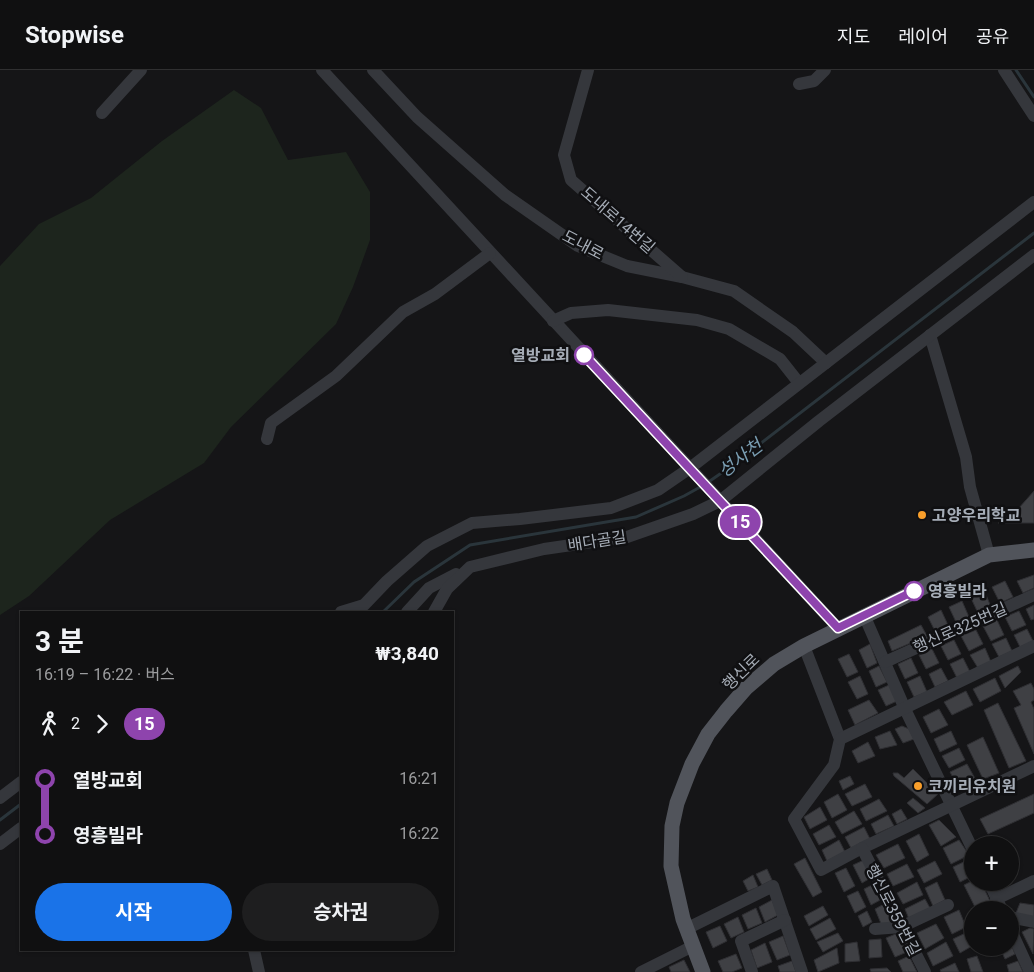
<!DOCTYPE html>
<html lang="ko">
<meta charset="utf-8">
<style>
body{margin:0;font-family:Roboto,"Noto Sans KR",sans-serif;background:#1e1e1f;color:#f1f3f6;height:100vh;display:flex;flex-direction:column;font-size:19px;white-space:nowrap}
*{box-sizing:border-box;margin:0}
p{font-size:16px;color:#9c9d9f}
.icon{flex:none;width:28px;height:28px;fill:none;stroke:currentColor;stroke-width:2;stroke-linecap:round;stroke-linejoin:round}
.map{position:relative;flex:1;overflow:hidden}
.panel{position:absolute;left:20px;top:541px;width:434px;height:340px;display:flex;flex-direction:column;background:#101011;border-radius:0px;box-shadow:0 1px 4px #0004,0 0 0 1px #303031}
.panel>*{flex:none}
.badge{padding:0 10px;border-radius:16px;font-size:18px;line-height:32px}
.controls{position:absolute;left:964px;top:766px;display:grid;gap:10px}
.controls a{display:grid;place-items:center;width:55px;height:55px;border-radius:50%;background:#101011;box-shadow:0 1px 4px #0004,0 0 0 1px #303031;font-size:25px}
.map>.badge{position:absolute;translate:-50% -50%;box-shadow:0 0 0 2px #fff}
.legs{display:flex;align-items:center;gap:8px;height:55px;padding:0 15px;font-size:16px}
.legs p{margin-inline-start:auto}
.summary{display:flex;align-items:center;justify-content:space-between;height:85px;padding:0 15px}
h1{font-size:28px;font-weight:700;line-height:38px}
.action{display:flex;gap:10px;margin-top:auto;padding:10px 15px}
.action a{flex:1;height:58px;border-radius:30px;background:#1a73e8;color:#fff;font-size:20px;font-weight:700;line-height:58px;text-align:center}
.action a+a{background:#1e1e1f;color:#f1f3f6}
ul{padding:0 15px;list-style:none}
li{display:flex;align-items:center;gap:18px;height:55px;font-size:19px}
li i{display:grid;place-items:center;width:8px;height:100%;margin:0 6px;background:currentColor}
li i::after{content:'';width:12px;height:12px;margin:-6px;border:4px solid;border-radius:50%;background:#101011}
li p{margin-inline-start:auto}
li:first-child i{background:linear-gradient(#0000 50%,currentColor 0)}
li:last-child i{background:linear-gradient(currentColor 50%,#0000 0)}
header{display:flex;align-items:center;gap:30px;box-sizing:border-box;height:70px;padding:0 25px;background:#101011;border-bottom:1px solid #303031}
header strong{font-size:24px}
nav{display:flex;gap:28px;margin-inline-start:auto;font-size:18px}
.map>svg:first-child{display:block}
</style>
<header>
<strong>Stopwise</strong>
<nav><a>지도</a><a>레이어</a><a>공유</a></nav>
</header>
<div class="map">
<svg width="1034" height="902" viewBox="0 0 1034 902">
<rect width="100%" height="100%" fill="#151517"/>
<polygon fill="#1d251d" points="234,20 261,38 288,90 346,82 370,122 370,170 353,217 336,254 231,357 204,393 110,450 29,526 0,545 0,196 39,154 91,128 162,71"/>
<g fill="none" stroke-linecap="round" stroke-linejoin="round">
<g stroke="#2a353b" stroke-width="3">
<polyline points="1016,0 1034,27"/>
<polyline points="707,413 730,397 1034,163"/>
<polyline points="383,542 414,512 470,475 636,447 684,426 702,416"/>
<polyline points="0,750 21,734"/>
</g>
</g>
<g fill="#3f4044" stroke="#2f2f33">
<polygon points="1034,421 1034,453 998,453 1018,439"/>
<polygon points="1034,505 1034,518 1023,523 1017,511"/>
<polygon points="1005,511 1013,527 1000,533 992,517"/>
<polygon points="984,520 991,537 978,543 970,526"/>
<polygon points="962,531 969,547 956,552 949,537"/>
<polygon points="1034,535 1034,549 1031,550 1026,539"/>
<polygon points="941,540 948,555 935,561 928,547"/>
<polygon points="1019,541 1026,555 1012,561 1005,547"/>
<polygon points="997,550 1004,565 991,571 983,556"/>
<polygon points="921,555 927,566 892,581 888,571"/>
<polygon points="1027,559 1033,571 1020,577 1014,565"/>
<polygon points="976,560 983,574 969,581 961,566"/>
<polygon points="1006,568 1012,581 999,587 992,574"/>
<polygon points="954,570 961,584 948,590 941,576"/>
<polygon points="870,574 877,593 867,598 859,580"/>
<polygon points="985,578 991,592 978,598 970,585"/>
<polygon points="932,579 939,593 926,599 919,585"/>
<polygon points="849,584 858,602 847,607 838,589"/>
<polygon points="911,588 918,603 905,609 898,594"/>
<polygon points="963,588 970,602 957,608 950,594"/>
<polygon points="879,596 887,612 876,617 869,601"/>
<polygon points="1018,596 1021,602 1005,618 999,606"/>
<polygon points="941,598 948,611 935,617 929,604"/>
<polygon points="860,606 868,624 857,629 848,612"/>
<polygon points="920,606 927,622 914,627 907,612"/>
<polygon points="995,608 1001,621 980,632 973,619"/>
<polygon points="1031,613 1034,619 1034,630 1031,632 1034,639 1034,684 1014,638 1021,635 1013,621"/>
<polygon points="889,615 897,631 886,636 878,620"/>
<polygon points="966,621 973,635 952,645 944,632"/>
<polygon points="869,630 878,643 855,655 848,640"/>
<polygon points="998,633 1026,691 1009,698 984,640"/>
<polygon points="939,639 948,655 931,663 923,647"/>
<polygon points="902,656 909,659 914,669 903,673 895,659"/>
<polygon points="890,661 897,675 880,679 875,667"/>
<polygon points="951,661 957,674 940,682 934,669"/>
<polygon points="983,667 999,703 983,709 967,675"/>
<polygon points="868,672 875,686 858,693 852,681"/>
<polygon points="959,678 965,690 949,698 942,686"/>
<polygon points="967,694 978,714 961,722 950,702"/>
<polygon points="913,699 938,724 927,734 894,706 893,703 898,703 904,708"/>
<polygon points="850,706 854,714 843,720 839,711"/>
<polygon points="865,714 872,727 852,736 845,724"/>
<polygon points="838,724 847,740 832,748 824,732"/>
<polygon points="1034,724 1034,743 988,764 980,749"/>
<polygon points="913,728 925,738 918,743 907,733"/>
<polygon points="879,729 887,741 866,751 860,739"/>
<polygon points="820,737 827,750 810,759 804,747"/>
<polygon points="901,739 907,749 897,754 892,744"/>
<polygon points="854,741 862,754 842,764 835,752"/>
<polygon points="888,745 894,756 876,764 871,754"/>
<polygon points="939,750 956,767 941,776 929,755"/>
<polygon points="829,755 836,767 819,775 813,764"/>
<polygon points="864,757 870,769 851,778 845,767"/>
<polygon points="919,764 929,785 917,792 906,771"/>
<polygon points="839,770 845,782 827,791 822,780"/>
<polygon points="959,770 969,785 951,794 943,778"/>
<polygon points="898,774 905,788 884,798 876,785"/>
<polygon points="805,788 822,822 813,827 794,794"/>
<polygon points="970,789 972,794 972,806 960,812 953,797"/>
<polygon points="864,790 872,807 862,813 853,795"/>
<polygon points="935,791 942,804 924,813 917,800"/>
<polygon points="907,794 914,807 893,816 887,804"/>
<polygon points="846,798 855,816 844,822 835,803"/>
<polygon points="767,799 772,810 762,815 756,804"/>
<polygon points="753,805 758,817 748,821 743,811"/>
<polygon points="972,811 972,812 981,812 990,831 975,837 964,815"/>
<polygon points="917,812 923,825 903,834 897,823"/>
<polygon points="937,812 945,830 933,836 925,818"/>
<polygon points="874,814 882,829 871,835 864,819"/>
<polygon points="858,821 866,837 855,843 847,826"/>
<polygon points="925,829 930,838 909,849 905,839"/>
<polygon points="772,830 778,845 765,852 759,837"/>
<polygon points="1020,833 1034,835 1034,848 1016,843"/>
<polygon points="884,834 892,851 882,856 875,839"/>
<polygon points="823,836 828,845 809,856 804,846"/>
<polygon points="756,838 762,853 748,859 742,845"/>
<polygon points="959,840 966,857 952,864 944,847"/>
<polygon points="867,841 872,852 863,857 858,846"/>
<polygon points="738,847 744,862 731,868 724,854"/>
<polygon points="830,848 836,859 816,870 810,859"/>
<polygon points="936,854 944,868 925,879 917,863"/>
<polygon points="720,856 727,871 713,878 706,862"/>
<polygon points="1030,858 1034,859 1033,884 1022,862"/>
<polygon points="972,860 972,876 960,883 953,869"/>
<polygon points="838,863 843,871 823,882 817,872"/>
<polygon points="898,863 907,882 895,887 886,868"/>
<polygon points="783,866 790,885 777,890 769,872"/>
<polygon points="881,869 882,887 869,888 869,870"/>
<polygon points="857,872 860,891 845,892 845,874"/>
<polygon points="946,872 953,886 933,896 927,883"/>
<polygon points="1010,872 1015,884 1005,889 1000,878 1010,878"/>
<polygon points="765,873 772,892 757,898 751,880"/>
<polygon points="837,878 839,893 818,902 814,890"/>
<polygon points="736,884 742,898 732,902 723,902 718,891"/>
<polygon points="909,886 917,902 903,902 898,891"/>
<polygon points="977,886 983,902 971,902 967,889"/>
<polygon points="684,890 690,902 671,902 669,897"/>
<polygon points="792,891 796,902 780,902 778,896"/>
<polygon points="1018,891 1023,902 1009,902 1007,895"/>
<polygon points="955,893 959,902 941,902 940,900"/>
<polygon points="887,898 891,902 871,902 870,899"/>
</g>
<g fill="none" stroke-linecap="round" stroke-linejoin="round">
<g stroke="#35373c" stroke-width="12">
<polyline points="322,0 838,558"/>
<polyline points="373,0 417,47 505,125 578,176 627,196 682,207 734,221 793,262 826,293"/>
<polyline points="588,0 564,85 571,110 682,207"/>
<polyline points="1004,0 1034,46"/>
<polyline points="799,14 814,11 825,0"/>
<polyline points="102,43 141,0"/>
<polyline points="553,251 571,243 608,240 697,250 729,259 780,289 799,313"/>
<polyline points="930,265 966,387 970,417 989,485"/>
<polyline points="267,369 271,353 336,306 403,242 435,224 490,183"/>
<polyline points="341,542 364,535 387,511 427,476 472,453 520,449 611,438 658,420 690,398 1034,132"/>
<polyline points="407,542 429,518 456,504"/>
<polyline points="434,542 447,519 470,497 544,479 627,467 693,444 720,431 819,351 1034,185"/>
<polyline points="864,545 905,639 972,778"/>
<polyline points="804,576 840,669 834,695 794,749 821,800 862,778 1034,696"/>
<polyline points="885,592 1034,525"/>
<polyline points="840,669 1034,576"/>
<polyline points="0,728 21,712"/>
<polyline points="0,774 21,758"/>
<polyline points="862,778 925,902"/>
<polyline points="989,812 1002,840"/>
<polyline points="996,829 1034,811"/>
<polyline points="1010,847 1034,852"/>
<polyline points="1010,858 1030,902"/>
<polyline points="686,859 773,816 802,902"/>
<polyline points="875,859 901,857 948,835"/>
<polyline points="254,880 259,902"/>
<polyline points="641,902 693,876"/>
<polyline points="752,902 741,871 785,850"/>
</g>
<polyline stroke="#51545b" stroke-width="15" points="703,902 683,849 671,796 672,756 677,733 692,694 708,664 726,641 746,618 774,594 804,576 989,485 1034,480"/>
</g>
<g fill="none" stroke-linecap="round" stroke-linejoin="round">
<g stroke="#fff" stroke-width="11">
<polyline id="line-1" points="584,285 838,558 914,521"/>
</g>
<use href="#line-1" stroke="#8e44ad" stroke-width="8"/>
</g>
<g fill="#fff" stroke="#8e44ad" stroke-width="2.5">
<circle cx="584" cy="285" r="9"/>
<circle cx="914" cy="521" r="9"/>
</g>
<g fill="#f99f2b" stroke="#101012" stroke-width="2">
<circle cx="922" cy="445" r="5"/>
<circle cx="918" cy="716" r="5"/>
</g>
<g text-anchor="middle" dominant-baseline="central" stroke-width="5" stroke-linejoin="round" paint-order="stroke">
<g font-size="16" fill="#a6adb7" stroke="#101012">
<text transform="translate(618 150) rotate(41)">도내로14번길</text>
<text transform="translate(583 175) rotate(28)">도내로</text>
<text transform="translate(597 471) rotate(-9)">배다골길</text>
<text transform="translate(960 558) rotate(-24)">행신로325번길</text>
<text transform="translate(741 602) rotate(-44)">행신로</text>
<text transform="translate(893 840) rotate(63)">행신로359번길</text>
</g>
<g font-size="16" font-weight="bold" fill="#a6adb7" stroke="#101012" text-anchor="end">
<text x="570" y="285">열방교회</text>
<text x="928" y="521" text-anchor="start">영흥빌라</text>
</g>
<g font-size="16" font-weight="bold" fill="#a6adb7" stroke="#101012" text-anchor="start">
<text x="932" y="445">고양우리학교</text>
<text x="928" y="716">코끼리유치원</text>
</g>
<g font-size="18" font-style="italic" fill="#7b9fb4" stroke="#101012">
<text transform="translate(740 388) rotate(-37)">성사천</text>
</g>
</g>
</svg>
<div class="controls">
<a>+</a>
<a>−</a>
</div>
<b class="badge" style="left:740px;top:452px;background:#8e44ad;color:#fff">15</b>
<section class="panel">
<div class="summary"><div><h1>3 분</h1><p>16:19 – 16:22 · 버스</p></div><b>₩3,840</b></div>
<div class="legs"><svg class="icon" aria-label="walk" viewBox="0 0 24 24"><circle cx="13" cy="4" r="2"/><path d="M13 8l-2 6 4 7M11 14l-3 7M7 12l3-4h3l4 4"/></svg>2<svg class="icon" aria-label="forward" viewBox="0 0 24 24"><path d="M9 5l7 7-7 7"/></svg><b class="badge" style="background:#8e44ad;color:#fff">15</b></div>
<ul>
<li><i style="color:#8e44ad"></i><b>열방교회</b><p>16:21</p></li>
<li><i style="color:#8e44ad"></i><b>영흥빌라</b><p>16:22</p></li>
</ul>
<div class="action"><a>시작</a><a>승차권</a></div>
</section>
</div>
